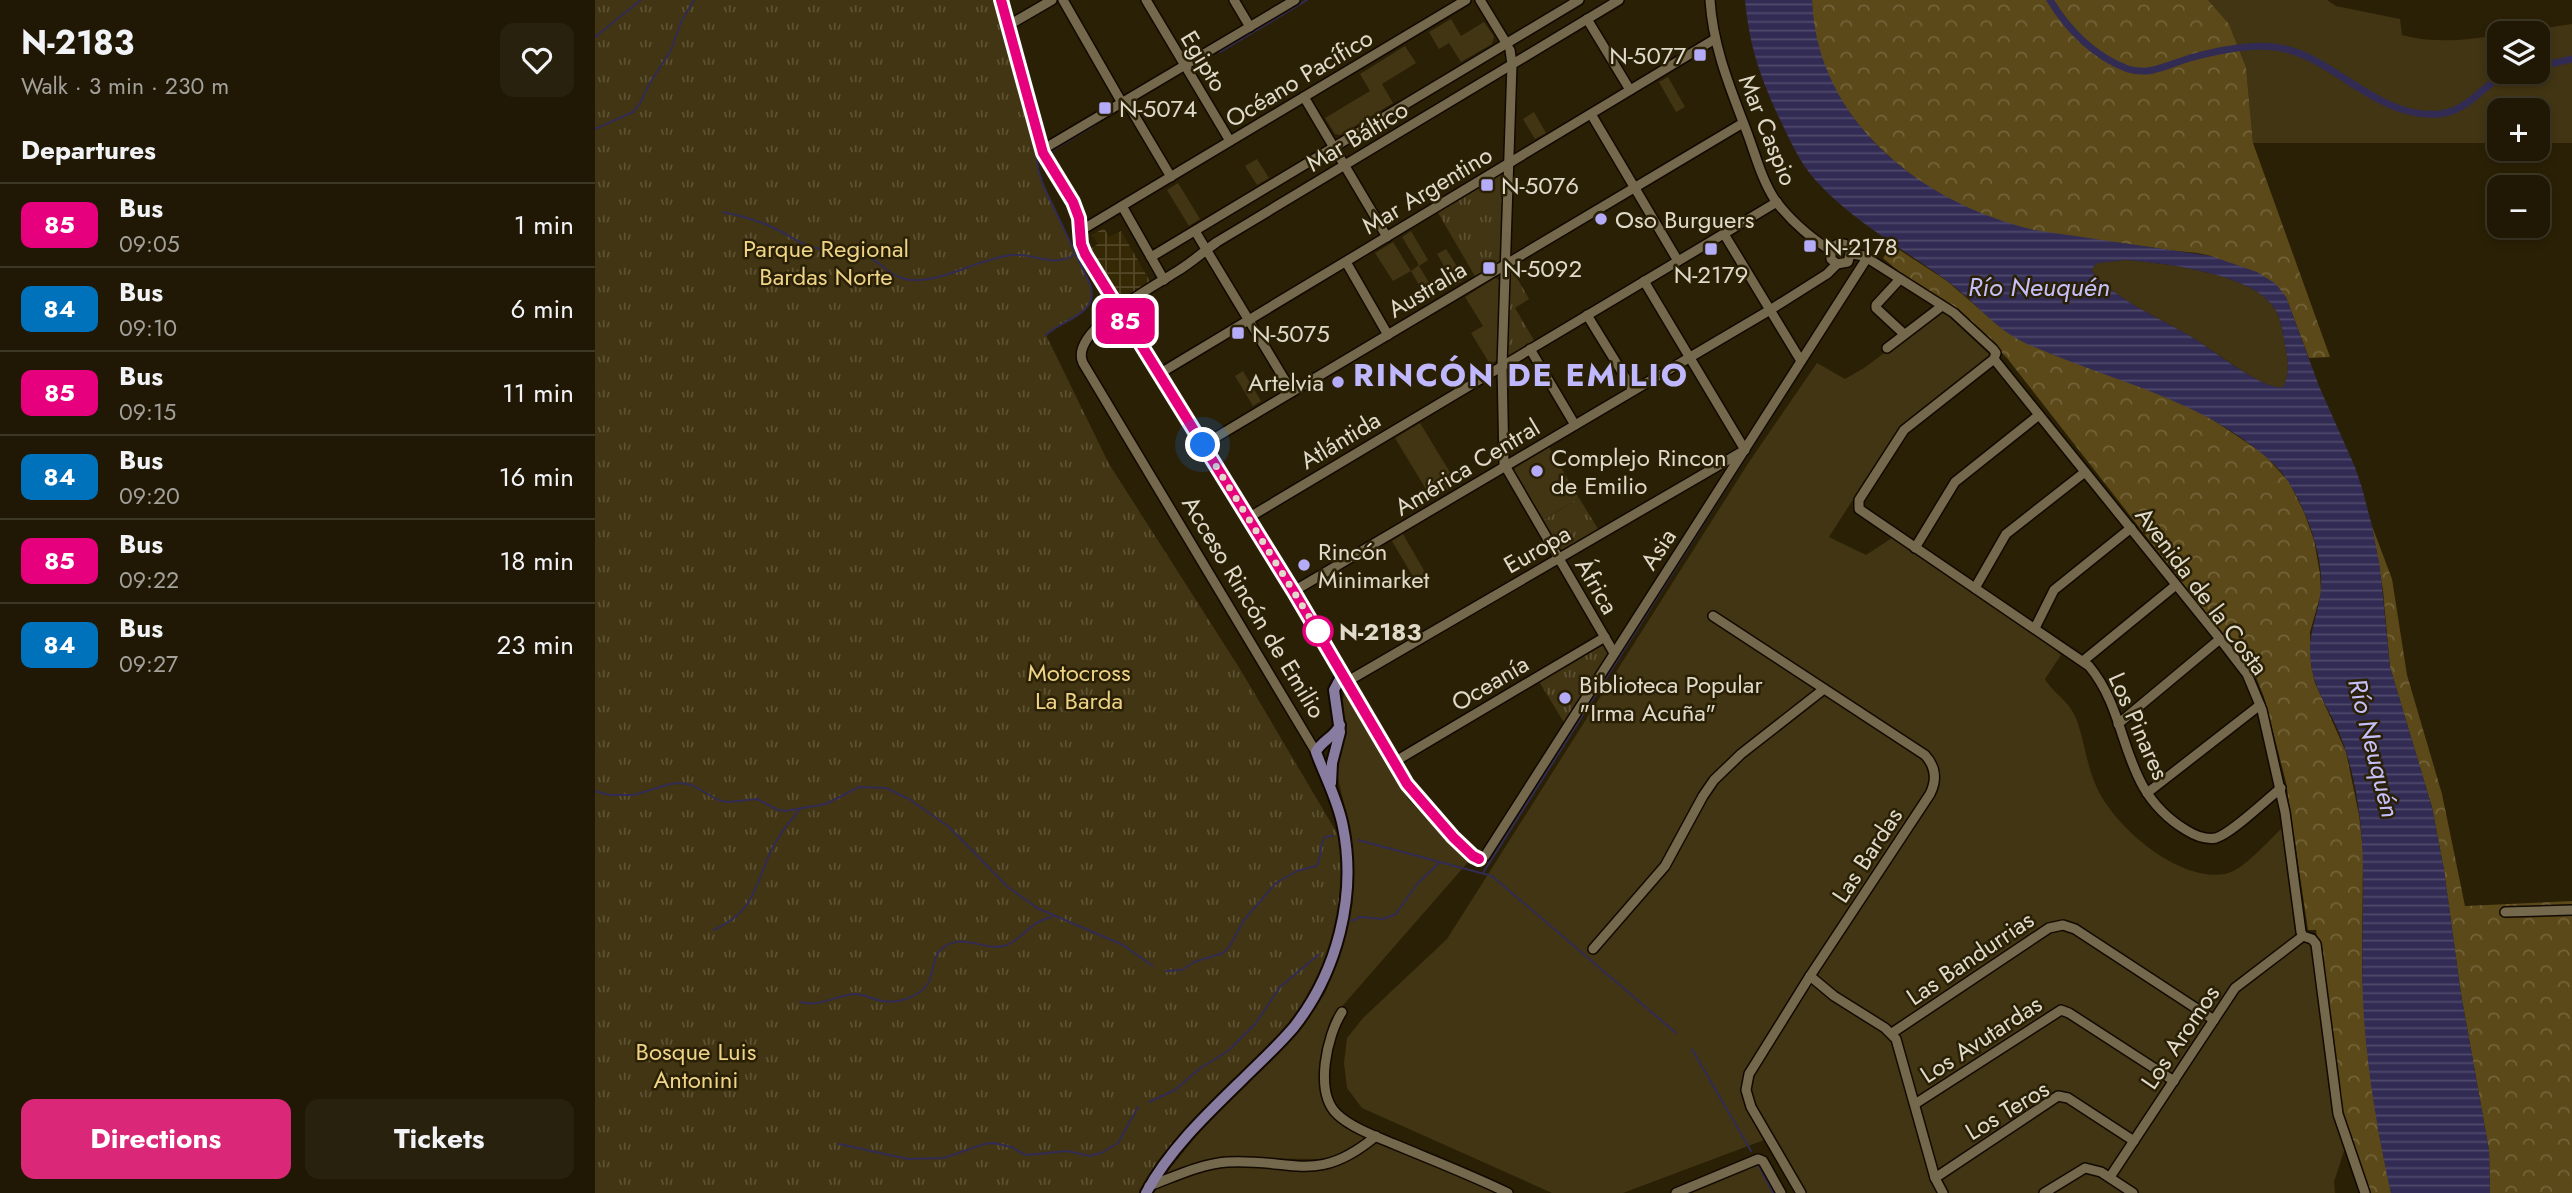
<!DOCTYPE html>
<meta charset="utf-8">
<style>
body{margin:0;font-family:Jost,sans-serif;background:#28210e;color:#f1f3f6;height:100vh;display:flex;flex-direction:column;font-size:26px;white-space:nowrap}
*{box-sizing:border-box;margin:0}
p{font-size:23px;color:#a2a09a}
.icon{flex:none;width:38px;height:38px;fill:none;stroke:currentColor;stroke-width:2;stroke-linecap:round;stroke-linejoin:round}
.map{position:relative;flex:1;overflow:hidden}
.drawer{display:flex;flex-direction:column;background:#201804;width:595px}
.drawer>*{flex:none}
.badge{padding:0 14px;border-radius:10px;font-size:24px;line-height:46px}
.fabs{position:absolute;left:1892px;top:21px;display:grid;gap:14px}
.fabs a{display:grid;place-items:center;width:63px;height:63px;border-radius:14px;background:#201804;box-shadow:0 4px 10px #0003,0 0 0 2px #3d3726;font-size:35px}
.you{position:absolute;width:35px;height:35px;margin:-18px;border:5px solid #fff;border-radius:50%;background:#1a73e8;box-shadow:0 0 0 10px #1a73e833}
.map>.badge{position:absolute;translate:-50% -50%;box-shadow:0 0 0 4px #fff}
h2{padding:0 21px;font-size:26px;line-height:63px}
.round{display:grid;place-items:center;flex:none;width:74px;height:74px;border-radius:14px;background:#28210e}
.summary{display:flex;align-items:center;justify-content:space-between;height:119px;padding:0 21px}
h1{font-size:33px;font-weight:700;line-height:52px}
.primary-button{display:flex;gap:14px;margin-top:auto;padding:14px 21px}
.primary-button a{flex:1;height:80px;border-radius:14px;background:#db2777;color:#fff;font-size:28px;font-weight:700;line-height:80px;text-align:center}
.primary-button a+a{background:#28210e;color:#f1f3f6}
ul{padding:0;list-style:none}
li{display:flex;align-items:center;gap:21px;height:84px;padding:0 21px;border-top:2px solid #3d3726}
li div{flex:1}
li b{display:block;font-size:26px}
li em{font-style:normal}
li .badge{min-width:77px;font-weight:700;text-align:center}
main{display:flex;flex:1;min-height:0}
.map>svg:first-child{display:block}
</style>
<main>
<section class="drawer">
<div class="summary"><div><h1>N-2183</h1><p>Walk · 3 min · 230 m</p></div><a class="round"><svg class="icon" aria-label="heart" viewBox="0 0 24 24"><path d="M12 20l-8-8c-3-5 5-10 8-4 3-6 11-1 8 4z"/></svg></a></div>
<h2>Departures</h2>
<ul>
<li><span class="badge" style="background:#e6007e;color:#fff">85</span><div><b>Bus</b><p>09:05</p></div><em>1 min</em></li>
<li><span class="badge" style="background:#0072bc;color:#fff">84</span><div><b>Bus</b><p>09:10</p></div><em>6 min</em></li>
<li><span class="badge" style="background:#e6007e;color:#fff">85</span><div><b>Bus</b><p>09:15</p></div><em>11 min</em></li>
<li><span class="badge" style="background:#0072bc;color:#fff">84</span><div><b>Bus</b><p>09:20</p></div><em>16 min</em></li>
<li><span class="badge" style="background:#e6007e;color:#fff">85</span><div><b>Bus</b><p>09:22</p></div><em>18 min</em></li>
<li><span class="badge" style="background:#0072bc;color:#fff">84</span><div><b>Bus</b><p>09:27</p></div><em>23 min</em></li>
</ul>
<div class="primary-button"><a>Directions</a><a>Tickets</a></div>
</section>
<div class="map">
<svg width="1977" height="1193" viewBox="0 0 1977 1193">
<defs>
<pattern id="industrial-grid" width="8" height="8" patternUnits="userSpaceOnUse" patternTransform="scale(1.75)"><rect width="8" height="8" fill="#352804"/><path d="M0 4h8M4 0v8" fill="none" stroke="#524727"/></pattern>
<pattern id="forest-crowns" width="20" height="18" patternUnits="userSpaceOnUse" patternTransform="scale(1.75)"><rect width="20" height="18" fill="#5b4919"/><path d="M2 6a3 3 0 1 1 6 0M12 15a3 3 0 1 1 6 0" fill="none" stroke="#726339"/></pattern>
<pattern id="park-tufts" width="24" height="20" patternUnits="userSpaceOnUse" patternTransform="scale(1.75)"><rect width="24" height="20" fill="#423513"/><path d="M3 7l-1-3M5 7V3M7 7l1-3M15 17l-1-3M17 17v-4M19 17l1-3" fill="none" stroke="#5d5234"/></pattern>
<pattern id="water-rules" width="6" height="5" patternUnits="userSpaceOnUse" patternTransform="scale(1.75)"><rect width="6" height="5" fill="#322c54"/><path d="M0 2.5h6" fill="none" stroke="#4f4a6b"/></pattern>
</defs>
<rect width="100%" height="100%" fill="#2a2005"/>
<polygon fill="url(#industrial-grid)" points="509,228 514,237 526,231 556,283 526,301 495,249 503,244 497,235"/>
<g fill="#423513">
<path d="M1613,0H1732L1741,6L1805,19L1807,35C1840,44 1870,40 1904,35V72H1942V33H1916L1977,24V143H1943L1942,110H1904V143H1658L1651,67L1634,24Z"/>
<polygon points="856,19 866,36 889,22 899,36 897,44 866,62 854,43 844,49 834,32"/>
<polygon points="810,46 821,63 787,84 798,103 745,135 740,134 730,118 775,91 765,74"/>
<polygon points="1073,77 1090,107 1081,112 1064,82"/>
<polygon points="939,112 951,133 940,139 928,119"/>
<polygon points="662,159 674,178 662,185 650,166"/>
<polygon points="583,183 605,219 594,226 572,190"/>
<polygon points="816,231 833,260 824,266 842,296 833,301 816,271 798,281 780,253 798,242 816,271 824,265 807,237"/>
<polygon points="851,249 870,279 860,285 842,254"/>
<path d="M1530,260C1568,263 1653,273 1677,305C1685,315 1687,328 1689,340C1692,354 1696,374 1688,388C1666,389 1616,348 1595,336C1563,317 1522,301 1497,271L1498,267L1503,263Z"/>
<polygon points="900,278 904,280 902,360 895,364 876,333 888,326 870,297"/>
<path d="M1347,310L1395,355L1303,429L1234,537L1271,555L1297,538L1456,645L1466,655L1450,679C1458,693 1473,700 1480,716C1490,740 1491,765 1502,788C1520,827 1583,882 1630,874C1648,871 1674,840 1688,827L1700,930L1703,937L1717,944L1742,1122L1749,1151L1739,1182L1740,1193H1199L1169,1140L1028,1193H957L767,1108L752,1088L749,1063L752,1038L768,1018L852,939L1154,462L1222,363L1250,379L1269,368Z"/>
<polygon points="648,371 666,401 658,406 640,376"/>
<polygon points="825,423 862,484 837,499 800,438"/>
<polygon points="954,447 984,498 948,520 919,471 920,468"/>
<polygon points="808,534 831,574 820,580 797,541"/>
<path d="M750,691L813,799L851,840L874,861L736,1019C727,1043 719,1097 739,1116C747,1125 761,1131 771,1138L740,1156L725,1159L623,1158L568,1177L611,1124L707,1028L730,993L738,973L758,896L759,875L755,829L742,774L750,726L748,699Z"/>
<polygon points="781,1136 913,1193 551,1193 554,1186 616,1164 726,1167"/>
<polygon points="1163,1159 1186,1193 1081,1193"/>
</g>
<g fill="url(#forest-crowns)">
<path d="M1217,0H1613L1634,24L1651,67L1658,143L1735,357L1714,358L1691,297C1670,286 1637,263 1616,256C1603,252 1587,252 1574,250C1530,243 1485,239 1442,231C1362,216 1282,162 1241,92C1224,64 1218,32 1217,0Z"/>
<polygon points="1297,245 1352,281 1396,319 1456,354 1532,380 1609,414 1669,454 1694,482 1709,512 1719,540 1725,574 1726,593 1715,632 1716,665 1720,683 1751,752 1764,815 1768,850 1767,970 1771,1040 1784,1134 1796,1193 1774,1193 1753,1138 1742,1090 1721,930 1713,930 1691,782 1669,697 1661,677 1412,358 1371,317 1315,281 1288,258"/>
<polygon points="1777,526 1797,579 1812,675 1847,794 1870,906 1977,901 1977,1193 1895,1193 1894,1150 1866,994 1849,870 1837,807 1795,667 1788,590"/>
</g>
<g fill="url(#park-tufts)">
<path d="M0,0H400L439,136L445,176L497,290C500,316 465,321 451,335L514,464L645,669L742,833C752,854 748,894 743,917C736,948 727,978 710,1006C698,1025 680,1041 663,1057C622,1098 570,1139 545,1193H0Z"/>
<polygon points="905,173 912,174 908,260 881,278 842,211"/>
<polygon points="915,266 934,299 920,308 940,342 913,356 911,354"/>
<polygon points="984,498 1003,529 967,550 964,549 947,521"/>
<polygon points="1007,642 1015,652 970,724 943,680"/>
</g>
<path fill="url(#water-rules)" fill-rule="evenodd" d="M1150,0H1217C1222,122 1327,203 1439,230L1616,256L1662,272L1681,284L1691,297L1724,386L1760,467L1767,488L1777,526L1785,567L1795,667L1837,807L1849,870L1866,994L1894,1150L1895,1193H1796C1782,1130 1771,1065 1768,1000C1765,940 1772,880 1765,820C1762,791 1755,759 1744,732C1734,709 1719,689 1716,663C1712,639 1721,620 1725,597C1731,562 1713,513 1694,483C1684,466 1668,454 1652,442C1592,398 1521,381 1454,353C1443,348 1430,344 1419,337C1394,322 1375,297 1351,280C1308,249 1261,223 1225,185C1209,169 1199,149 1189,128C1167,82 1155,51 1150,0ZM1530,260C1568,263 1653,273 1677,305C1685,315 1687,327 1689,340C1692,354 1696,374 1688,387C1666,390 1616,348 1595,336C1563,317 1522,301 1497,271L1498,267L1503,263Z"/>
<g fill="none" stroke-linecap="round" stroke-linejoin="round">
<g stroke="#322c54" stroke-width="2">
<polyline points="400,0 426,88"/>
<polyline points="0,37 46,0"/>
<polyline points="625,52 712,0"/>
<polyline points="0,129 38,112 44,105 56,81 75,52 87,20 99,0"/>
<path d="M440,141L443,169L448,185L495,284C506,314 466,320 451,335"/>
<polyline points="453,153 500,125"/>
<path d="M128,212C147,216 166,221 183,230C195,236 204,243 217,247C233,252 253,249 269,255C287,261 294,278 315,280C351,282 381,259 417,255C439,253 459,268 479,255"/>
<polyline points="0,791 14,795 39,795 75,784 85,783 97,785 123,800 133,802 162,799 183,810 190,811 231,804 264,787 291,788 314,799 354,827 413,887 442,908 528,945 558,966"/>
<polyline points="763,840 897,876 1081,1033"/>
<polyline points="888,873 1202,376"/>
<polyline points="757,921 765,917 788,919 801,914 822,884 844,863"/>
<path d="M119,930C162,910 159,886 177,849C184,834 195,821 205,809"/>
<path d="M571,971L587,970L599,962L628,953L634,947L649,920L681,883L702,871L721,866C728,858 723,847 730,837L738,836"/>
<path d="M205,1002C225,1007 238,997 257,994C269,993 277,1000 288,1001C302,1004 323,997 332,985C340,972 336,956 349,947C370,932 390,953 412,945C429,938 435,921 457,917"/>
<polyline points="1097,1049 1156,1151"/>
<polyline points="554,1102 580,1090 604,1069 633,1051 661,1023 685,987 723,955"/>
<polyline points="244,1144 313,1159 349,1158 389,1144 399,1143 416,1147 431,1155 472,1151 495,1156 508,1152 523,1143 543,1107"/>
<polyline points="1162,1162 1178,1193"/>
</g>
<g stroke="#322c54" stroke-width="7">
<path d="M1455,0C1473,30 1500,57 1533,69C1556,76 1574,64 1595,58C1621,51 1653,44 1679,47C1737,53 1780,120 1845,114C1871,111 1883,91 1903,79C1909,75 1917,74 1923,72"/>
<polyline points="1942,67 1977,59"/>
</g>
<g stroke="#120900" stroke-width="12">
<g id="minor">
<polyline points="406,0 448,153 478,202 484,218 486,245 490,254 699,591 812,784 850,828 882,859 890,856 1272,258"/>
<polyline points="468,0 527,103"/>
<polyline points="551,0 635,141"/>
<polyline points="639,0 655,27"/>
<polyline points="885,0 913,46"/>
<path d="M1115,0C1118,48 1136,90 1153,135C1161,157 1167,180 1180,200C1194,219 1216,238 1236,251V259L1242,264"/>
<polyline points="992,19 1035,90"/>
<polyline points="414,25 457,0"/>
<polyline points="915,50 917,64 907,366 909,464 1019,653"/>
<polyline points="709,97 792,237"/>
<polyline points="531,101 576,177"/>
<polyline points="996,114 1083,261"/>
<polyline points="447,150 700,0"/>
<polyline points="527,206 569,280"/>
<polyline points="485,231 871,0"/>
<polyline points="600,231 697,392"/>
<polyline points="1129,234 1206,361"/>
<path d="M1236,251C1240,242 1251,241 1256,250L1253,262L1242,264"/>
<polyline points="1257,254 1269,256 1359,313 1398,349 1401,353 1399,359 1625,639 1652,674 1667,710 1690,812 1706,932 1708,936 1717,939 1721,944 1743,1114 1770,1193"/>
<polyline points="556,257 984,0"/>
<polyline points="751,262 793,335"/>
<polyline points="1305,279 1281,305 1281,308 1309,334"/>
<polyline points="992,315 1038,390"/>
<polyline points="1292,348 1347,306"/>
<polyline points="935,349 980,425"/>
<path d="M1399,359L1309,430L1264,500V509L1494,666C1538,719 1522,788 1591,830C1599,835 1611,840 1621,838C1637,833 1671,800 1686,788"/>
<polyline points="564,374 1120,39"/>
<polyline points="608,445 1148,123"/>
<polyline points="653,518 1182,202"/>
<polyline points="1320,548 1360,482 1444,415"/>
<polyline points="1380,588 1411,534 1490,472"/>
<polyline points="699,591 1175,310 1232,274 1242,264"/>
<path d="M1118,616L1330,755C1341,767 1342,780 1335,794L1215,976L1154,1074L1151,1090L1156,1107L1206,1193"/>
<polyline points="1440,628 1459,590 1536,528"/>
<polyline points="1488,661 1581,585"/>
<polyline points="753,681 1150,450 1049,281"/>
<polyline points="1523,724 1625,639"/>
<path d="M721,752L488,363C473,332 559,286 581,272C596,263 608,252 622,242L1024,0"/>
<polyline points="799,762 1010,637"/>
<polyline points="1552,793 1665,705"/>
<polyline points="1910,912 1977,910"/>
<polyline points="998,949 1070,866 1108,796 1119,780 1146,754 1229,689"/>
<polyline points="1215,976 1239,996 1290,1028 1301,1039 1340,1178 1348,1193"/>
<path d="M747,1012C732,1035 719,1092 742,1114C755,1127 782,1137 799,1144C837,1160 876,1175 913,1193"/>
<polyline points="1297,1033 1454,928 1468,925 1480,929 1619,1020"/>
<polyline points="1320,1104 1466,1010 1474,1013 1579,1081"/>
<polyline points="1515,1177 1640,988 1708,936"/>
<polyline points="1340,1178 1463,1096 1473,1098 1539,1141"/>
<path d="M554,1186C579,1177 605,1164 632,1162C698,1158 721,1186 781,1136"/>
<polyline points="1081,1193 1163,1159 1168,1161 1186,1193"/>
<polyline points="1449,1193 1490,1168 1506,1172 1538,1193"/>
</g>
</g>
<g stroke="#120900" stroke-width="14">
<g id="major">
<polyline points="736,783 737,763 745,732 739,690 748,673"/>
<path d="M551,1193C574,1150 612,1114 647,1080C664,1063 683,1046 699,1027C742,972 762,896 748,827C743,800 730,777 721,752C727,740 739,738 745,725"/>
</g>
</g>
<use href="#minor" stroke="#74694d" stroke-width="9"/>
<use href="#major" stroke="#887da0" stroke-width="10"/>
</g>
<g fill="none" stroke-linecap="round" stroke-linejoin="round">
<g stroke="#fff" stroke-width="16">
<polyline id="line" points="406,0 448,153 478,202 484,218 486,244 490,254 699,592 812,784 858,837 878,856 884,859"/>
</g>
<use href="#line" stroke="#e6007e" stroke-width="10"/>
<polyline stroke="#e0daca" stroke-width="7" stroke-dasharray="0 12.6" points="608,445 723,631"/>
</g>
<g fill="#b5acf8" stroke="#2a2005" stroke-width="2.5">
<rect x="1098" y="48" width="14" height="14" rx="3.5"/>
<rect x="503" y="101" width="14" height="14" rx="3.5"/>
<rect x="885" y="178" width="14" height="14" rx="3.5"/>
<circle cx="1006" cy="219" r="7"/>
<rect x="1208" y="239" width="14" height="14" rx="3.5"/>
<rect x="1109" y="242" width="14" height="14" rx="3.5"/>
<rect x="887" y="261" width="14" height="14" rx="3.5"/>
<rect x="636" y="326" width="14" height="14" rx="3.5"/>
<circle cx="743" cy="382" r="7"/>
<circle cx="942" cy="471" r="7"/>
<circle cx="709" cy="565" r="7"/>
<circle cx="970" cy="698" r="7"/>
</g>
<circle fill="#fff" stroke="#e6007e" stroke-width="3.5" cx="723" cy="631" r="14"/>
<g text-anchor="middle" dominant-baseline="central" stroke-width="5" stroke-linejoin="round" paint-order="stroke">
<g font-size="24" fill="#e0daca" stroke="#2a2005" text-anchor="start">
<text x="1091" y="55" text-anchor="end">N-5077</text>
<text x="524" y="108">N-5074</text>
<text x="906" y="185">N-5076</text>
<text x="1020" y="219">Oso Burguers</text>
<text x="1229" y="246">N-2178</text>
<text x="908" y="268">N-5092</text>
<text x="1116" y="274" text-anchor="middle">N-2179</text>
<text x="657" y="333">N-5075</text>
<text x="729" y="382" text-anchor="end">Artelvia</text>
<text x="956" y="457">Complejo Rincon<tspan x="956" dy="28">de Emilio</tspan></text>
<text x="723" y="551">Rincón<tspan x="723" dy="28">Minimarket</tspan></text>
<text x="984" y="684">Biblioteca Popular<tspan x="984" dy="28">"Irma Acuña"</tspan></text>
</g>
<g font-size="24" fill="#e0daca" stroke="#2a2005">
<text transform="translate(609 61) rotate(59)">Egipto</text>
<text transform="translate(704 78) rotate(-31)">Océano Pacífico</text>
<text transform="translate(1173 130) rotate(68)">Mar Caspio</text>
<text transform="translate(762 136) rotate(-31)">Mar Báltico</text>
<text transform="translate(832 190) rotate(-31)">Mar Argentino</text>
<text transform="translate(832 289) rotate(-31)">Australia</text>
<text transform="translate(745 440) rotate(-31)">Atlántida</text>
<text transform="translate(872 467) rotate(-31)">América Central</text>
<text transform="translate(942 549) rotate(-30)">Europa</text>
<text transform="translate(1063 549) rotate(-57)">Asia</text>
<text transform="translate(1002 586) rotate(60)">África</text>
<text transform="translate(1607 591) rotate(53)">Avenida de la Costa</text>
<text transform="translate(659 607) rotate(59)">Acceso Rincón de Emilio</text>
<text transform="translate(895 683) rotate(-31)">Oceanía</text>
<text transform="translate(1544 726) rotate(66)">Los Pinares</text>
<text transform="translate(1272 855) rotate(-57)">Las Bardas</text>
<text transform="translate(1375 958) rotate(-34)">Las Bandurrias</text>
<text transform="translate(1585 1037) rotate(-56)">Los Aromos</text>
<text transform="translate(1386 1039) rotate(-33)">Los Avutardas</text>
<text transform="translate(1412 1110) rotate(-31)">Los Teros</text>
</g>
<g font-size="24" fill="#efd387" stroke="#2a2005">
<text x="231" y="248">Parque Regional<tspan x="231" dy="28">Bardas Norte</tspan></text>
<text x="484" y="672">Motocross<tspan x="484" dy="28">La Barda</tspan></text>
<text x="101" y="1051">Bosque Luis<tspan x="101" dy="28">Antonini</tspan></text>
</g>
<g font-size="24" font-weight="bold" fill="#e0daca" stroke="#2a2005" text-anchor="start">
<text x="744" y="631">N-2183</text>
</g>
<g font-size="26" font-style="italic" fill="#c5bff9" stroke="#2a2005">
<text x="1444" y="287">Río Neuquén</text>
<text transform="translate(1779 748) rotate(76)">Río Neuquén</text>
</g>
<g font-size="32" font-weight="bold" letter-spacing="2" fill="#c0b8ff" stroke="#2a2005">
<text x="926" y="375">RINCÓN DE EMILIO</text>
</g>
</g>
</svg>
<div class="fabs">
<a><svg class="icon" aria-label="layers" viewBox="0 0 24 24"><path d="M12 4l9 5-9 5-9-5zM3 14l9 5 9-5"/></svg></a>
<a>+</a>
<a>−</a>
</div>
<div class="you" style="left:608px;top:445px"></div>
<b class="badge" style="left:530px;top:321px;background:#e6007e;color:#fff">85</b>
</div>
</main>
